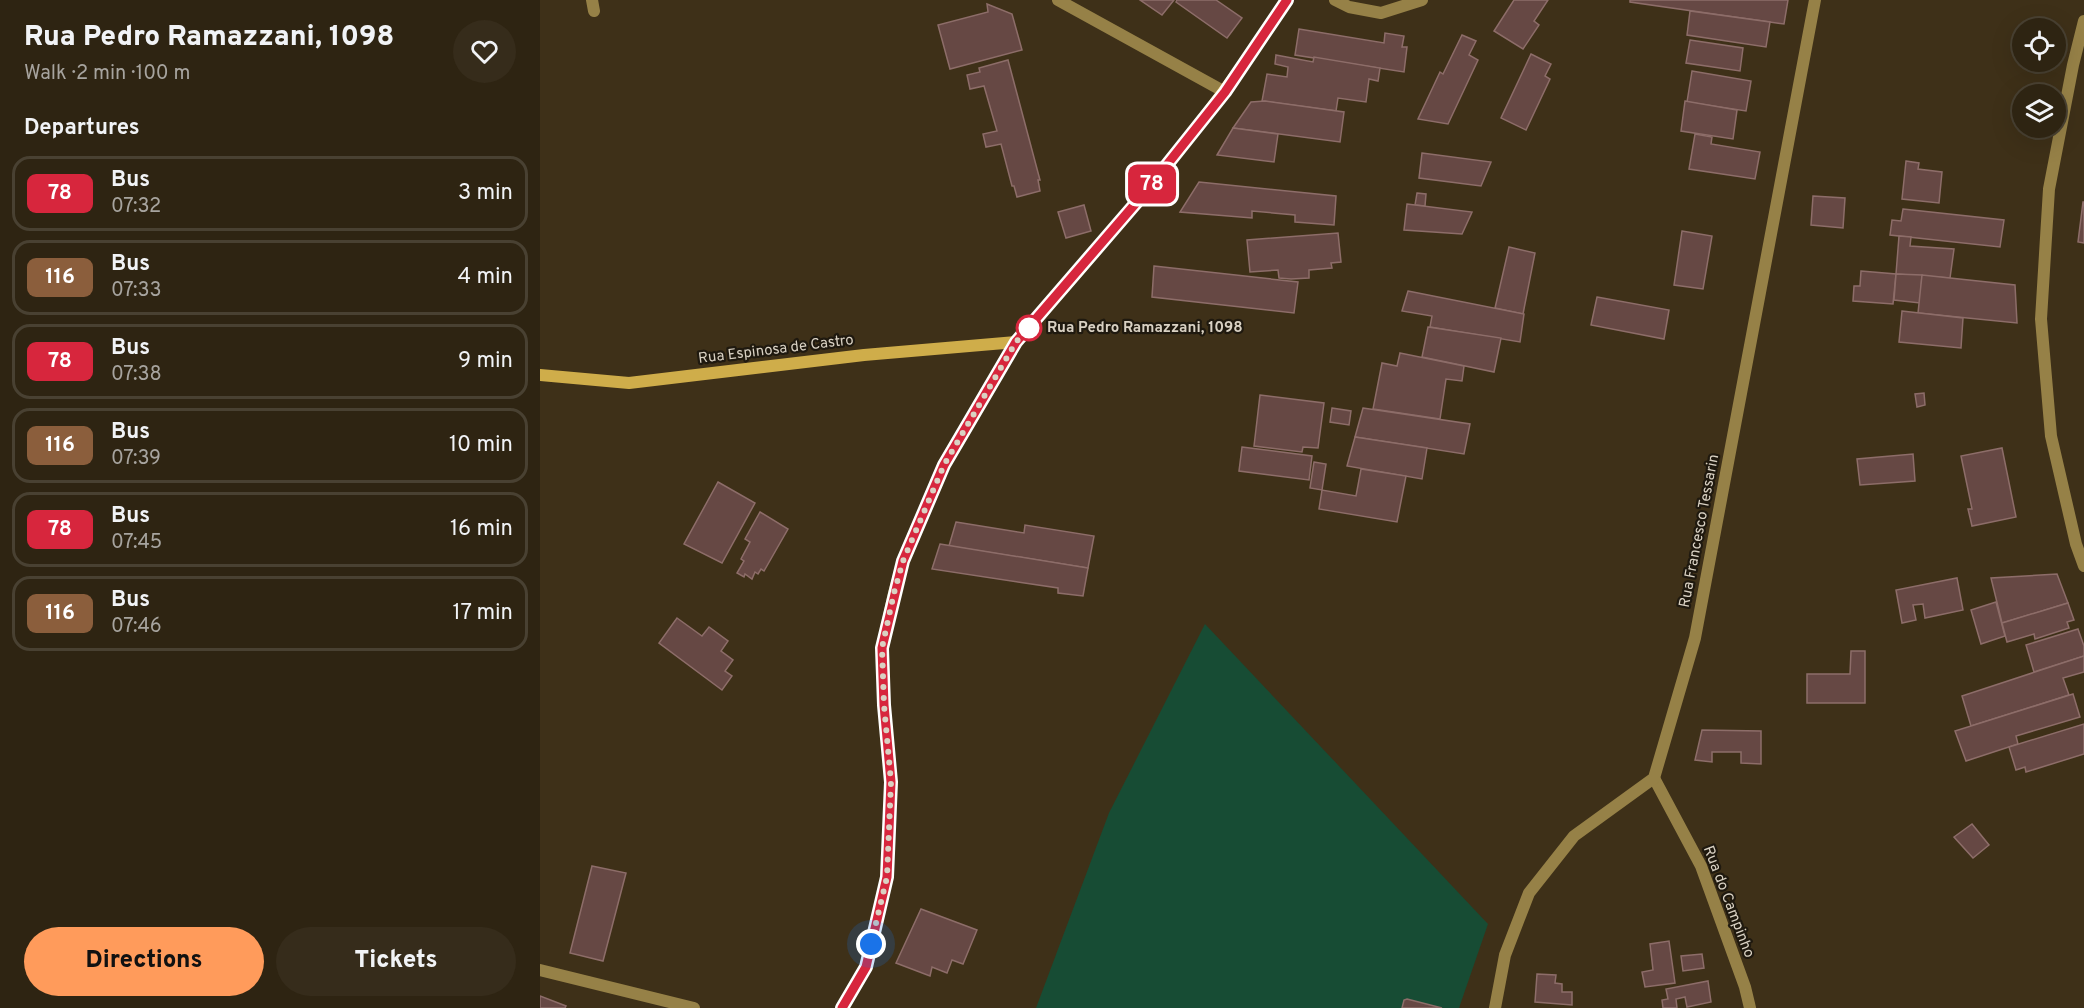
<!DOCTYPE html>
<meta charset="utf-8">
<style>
body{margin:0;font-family:Overpass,sans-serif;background:#362c1b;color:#f1f3f6;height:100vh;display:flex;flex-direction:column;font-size:22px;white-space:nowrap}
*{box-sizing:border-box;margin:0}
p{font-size:20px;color:#a7a49f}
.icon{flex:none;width:33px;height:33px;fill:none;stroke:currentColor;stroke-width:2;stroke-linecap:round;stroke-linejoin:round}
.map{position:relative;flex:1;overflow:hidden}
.side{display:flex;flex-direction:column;background:#2e2412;width:540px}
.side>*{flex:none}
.badge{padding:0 12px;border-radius:9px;font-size:21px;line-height:39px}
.controls{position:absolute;left:1472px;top:18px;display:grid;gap:12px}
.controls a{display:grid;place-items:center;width:54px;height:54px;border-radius:50%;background:#2e2412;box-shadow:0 6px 24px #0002,0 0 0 2px #494132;font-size:30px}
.you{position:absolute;width:30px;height:30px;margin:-15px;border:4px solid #fff;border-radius:50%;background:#1a73e8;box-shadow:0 0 0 9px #1a73e833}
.map>.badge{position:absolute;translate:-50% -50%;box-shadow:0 0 0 3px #fff}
h2{padding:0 24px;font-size:22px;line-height:54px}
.round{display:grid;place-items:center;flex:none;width:63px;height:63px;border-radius:32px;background:#362c1b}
.head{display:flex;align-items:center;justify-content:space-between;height:102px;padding:0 24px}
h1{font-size:28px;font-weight:800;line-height:45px}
.primary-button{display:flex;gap:12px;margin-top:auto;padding:12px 24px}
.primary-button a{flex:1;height:69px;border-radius:36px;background:#ff9b5b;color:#111;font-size:24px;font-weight:800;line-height:69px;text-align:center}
.primary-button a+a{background:#362c1b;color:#f1f3f6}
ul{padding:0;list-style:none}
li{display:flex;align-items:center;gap:18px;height:75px;margin:0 12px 9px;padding:0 12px;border:3px solid #494132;border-radius:18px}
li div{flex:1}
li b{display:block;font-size:22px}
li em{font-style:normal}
li .badge{min-width:66px;font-weight:700;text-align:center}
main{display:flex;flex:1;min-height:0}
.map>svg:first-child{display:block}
</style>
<main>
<section class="side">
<div class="head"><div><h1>Rua Pedro Ramazzani, 1098</h1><p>Walk · 2 min · 100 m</p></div><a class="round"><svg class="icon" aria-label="heart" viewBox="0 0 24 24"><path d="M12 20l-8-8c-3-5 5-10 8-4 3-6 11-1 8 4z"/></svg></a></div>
<h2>Departures</h2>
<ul>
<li><span class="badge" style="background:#d7263d;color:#fff">78</span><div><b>Bus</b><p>07:32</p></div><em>3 min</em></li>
<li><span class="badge" style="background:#8b5e3c;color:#fff">116</span><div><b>Bus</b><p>07:33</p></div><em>4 min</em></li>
<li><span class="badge" style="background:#d7263d;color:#fff">78</span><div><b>Bus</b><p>07:38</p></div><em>9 min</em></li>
<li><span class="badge" style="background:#8b5e3c;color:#fff">116</span><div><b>Bus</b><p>07:39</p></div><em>10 min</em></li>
<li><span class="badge" style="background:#d7263d;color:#fff">78</span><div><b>Bus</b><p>07:45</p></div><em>16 min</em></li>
<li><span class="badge" style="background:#8b5e3c;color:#fff">116</span><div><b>Bus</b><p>07:46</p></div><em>17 min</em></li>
</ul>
<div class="primary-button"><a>Directions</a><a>Tickets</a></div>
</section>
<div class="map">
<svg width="1544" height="1008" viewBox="0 0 1544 1008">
<rect width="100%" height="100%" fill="#3e3018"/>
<polygon fill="#174c34" points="665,624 948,924 919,1008 496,1008 569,813"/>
<g fill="#664844" stroke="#8d6d69" stroke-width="1.5">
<polygon points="600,0 634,0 622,15"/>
<polygon points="637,0 676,0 702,18 687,38 636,2"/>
<polygon points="974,0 1008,0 994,21 999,25 983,49 954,31"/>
<polygon points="1090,0 1248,0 1244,24 1090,2"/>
<polygon points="447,4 472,14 482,50 410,69 398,25 448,12"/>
<polygon points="1150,11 1230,22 1226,47 1147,35"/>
<polygon points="759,29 844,43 845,33 864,36 862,47 867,47 864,72 755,55"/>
<polygon points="922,35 936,41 929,55 938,60 908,124 878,119 900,72 903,74"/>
<polygon points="1150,40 1203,48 1200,71 1146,63"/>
<polygon points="991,54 1011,64 1005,76 1010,79 986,130 961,118"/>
<polygon points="736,55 773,62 774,57 840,68 838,81 829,79 826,102 798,98 796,111 722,101 727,74 747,77 748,67 735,64"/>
<polygon points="468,60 500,180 498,180 500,191 477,197 474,186 472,186 461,144 446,147 443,134 457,131 444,86 430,89 427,75 440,72 439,68"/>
<polygon points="1152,71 1211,81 1206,111 1147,102"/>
<polygon points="725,101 804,112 800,142 693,128 711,102"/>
<polygon points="1145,101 1197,110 1193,139 1141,131"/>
<polygon points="693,128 738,134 734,162 677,155"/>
<polygon points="1155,134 1172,137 1171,144 1220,152 1215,179 1149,169"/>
<polygon points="882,153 951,162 941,186 879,178"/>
<polygon points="1366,161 1379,163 1378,169 1402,172 1399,203 1362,199"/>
<polygon points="659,182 796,196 794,225 755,222 755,215 712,211 712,218 640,212"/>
<polygon points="877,193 886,194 885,206 875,205"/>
<polygon points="1273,196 1305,198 1303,228 1271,225"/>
<polygon points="1543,202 1544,202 1544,243 1538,242"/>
<polygon points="867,204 875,205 932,212 922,234 864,230"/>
<polygon points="544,205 551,231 526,238 518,212"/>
<polygon points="1363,209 1464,220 1460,247 1350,235 1352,220 1361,221"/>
<polygon points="1142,231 1172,236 1163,289 1134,285"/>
<polygon points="798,233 801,262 791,263 792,268 769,270 769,278 751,279 739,278 738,270 710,272 707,240"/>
<polygon points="1359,236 1371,237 1370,246 1414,249 1410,278 1356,274"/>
<polygon points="969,247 995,253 983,314 955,308"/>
<polygon points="614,266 758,282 754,313 612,297"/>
<polygon points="1321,271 1356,274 1353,304 1313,301 1314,286 1320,286"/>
<polygon points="1356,274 1382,275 1380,303 1354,300"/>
<polygon points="1382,275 1475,285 1477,323 1378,313"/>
<polygon points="868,291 984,314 980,342 890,327 892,316 862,311"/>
<polygon points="1057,297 1129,310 1124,339 1051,325"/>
<polygon points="1362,311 1423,318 1421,348 1359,342"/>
<polygon points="888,327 961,338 954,372 882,357"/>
<polygon points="860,353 924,366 922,381 906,379 900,419 833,409 842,363 857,366"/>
<polygon points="1384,393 1385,405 1377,407 1375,394"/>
<polygon points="720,395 784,403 778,448 763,447 762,452 714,446"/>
<polygon points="792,408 811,411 809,425 790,422"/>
<polygon points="823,408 930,424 924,454 815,437"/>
<polygon points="815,437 887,448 882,479 807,466"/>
<polygon points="702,447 772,456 769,480 699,471"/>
<polygon points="1462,448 1476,517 1432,526 1428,509 1432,509 1421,456"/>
<polygon points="1373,454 1375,481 1320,485 1317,459"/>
<polygon points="774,462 786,464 782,490 770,488"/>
<polygon points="821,469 866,476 857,522 779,509 782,490 816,496"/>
<polygon points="178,482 215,503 182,563 144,544"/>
<polygon points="220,512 248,529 224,571 221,569 218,574 215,572 212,579 205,574 204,577 197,573 204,561 201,559 210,542 205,539"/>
<polygon points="416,522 484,533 485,525 554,536 548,568 409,546"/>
<polygon points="400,544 548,568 543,596 518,593 518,588 392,569"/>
<polygon points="1517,574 1528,603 1462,623 1451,578"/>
<polygon points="1417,578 1423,610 1385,618 1383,604 1373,605 1376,620 1362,623 1356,590"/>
<polygon points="1456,602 1465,636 1441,644 1431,610"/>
<polygon points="1528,603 1534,620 1527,622 1529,628 1495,639 1494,634 1467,642 1462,623"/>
<polygon points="137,618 162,636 169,627 188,641 181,651 193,660 185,671 192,676 182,690 119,643"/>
<polygon points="1538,629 1544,646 1544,656 1494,672 1486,645"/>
<polygon points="1311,651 1325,651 1325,703 1267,703 1267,674 1310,674"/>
<polygon points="1544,656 1544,672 1523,678 1529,695 1431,726 1422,696"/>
<polygon points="1533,694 1540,717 1476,736 1478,744 1426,761 1415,731"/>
<polygon points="1544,724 1544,754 1486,772 1485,767 1476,770 1469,747"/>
<polygon points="1162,730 1221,731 1221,764 1201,763 1201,752 1172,752 1172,762 1155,760"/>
<polygon points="1432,824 1449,845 1433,858 1414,837"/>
<polygon points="52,866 86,873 63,961 30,953"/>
<polygon points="381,909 437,930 423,964 412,960 407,973 392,967 390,976 356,963"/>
<polygon points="1129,941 1135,983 1105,987 1102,972 1113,970 1110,944"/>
<polygon points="1162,954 1164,968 1143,971 1141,956"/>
<polygon points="997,974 1016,975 1015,983 1022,984 1022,992 1032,992 1032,1005 995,1002"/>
<polygon points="1168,981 1171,1002 1147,1007 1145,997 1136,999 1137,1008 1123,1008 1122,1000 1128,999 1126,989"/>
<polygon points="0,996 26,1006 25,1008 0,1008"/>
<polygon points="867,999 902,1008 862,1008 864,1000"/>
</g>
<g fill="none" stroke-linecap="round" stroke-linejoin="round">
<polyline stroke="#968147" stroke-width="12" points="518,0 685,92"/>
<g stroke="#968147" stroke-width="12">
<polyline points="52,0 54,11"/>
<polyline points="795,0 809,7 841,13 882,0"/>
<polyline points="1544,21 1533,65 1509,189 1501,319 1511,436 1536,544 1544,566"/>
<polyline points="1114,778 1161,866 1205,987 1210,1008"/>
<polyline points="0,970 154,1008"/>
<polyline points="302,1008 326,967 347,877 351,782 344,705 342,648 354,593 363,561 404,464 476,342"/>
<polyline points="955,1008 965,955 989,893 1034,836 1114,778 1155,638 1275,0"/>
</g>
<path stroke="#cfad4a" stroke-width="12" d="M0,375L89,383L324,355L476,342C572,233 668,123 747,0"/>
</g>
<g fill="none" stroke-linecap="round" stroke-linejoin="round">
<g stroke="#fff" stroke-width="14">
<polyline id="line" points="302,1008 326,967 347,877 351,782 344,705 342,648 363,561 404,465 476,342 602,196 685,92 747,0"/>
</g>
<use href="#line" stroke="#d7263d" stroke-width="9"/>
<polyline stroke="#d9d1c3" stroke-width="6" stroke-dasharray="0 10.8" points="331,944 347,877 351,782 344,705 342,648 354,593 363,561 404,465 476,342 490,326 489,328"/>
</g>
<circle fill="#fff" stroke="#d7263d" stroke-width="3" cx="489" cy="328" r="12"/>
<g text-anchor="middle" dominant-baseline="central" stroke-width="4.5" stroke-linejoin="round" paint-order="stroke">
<g font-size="15" font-weight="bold" fill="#d9d1c3" stroke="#1f190f" text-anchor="start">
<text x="507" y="328">Rua Pedro Ramazzani, 1098</text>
</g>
<g font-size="15" fill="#d9d1c3" stroke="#1f190f">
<text transform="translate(236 350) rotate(-7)">Rua Espinosa de Castro</text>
<text transform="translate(1160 531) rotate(-79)">Rua Francesco Tessarin</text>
<text transform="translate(1188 902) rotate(69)">Rua do Campinho</text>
</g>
</g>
</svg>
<div class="controls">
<a><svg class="icon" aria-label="locate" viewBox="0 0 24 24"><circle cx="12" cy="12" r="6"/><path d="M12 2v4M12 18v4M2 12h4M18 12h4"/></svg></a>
<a><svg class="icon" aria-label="layers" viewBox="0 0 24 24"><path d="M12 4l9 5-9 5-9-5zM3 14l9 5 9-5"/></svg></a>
</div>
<div class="you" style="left:331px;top:944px"></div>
<b class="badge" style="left:612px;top:184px;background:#d7263d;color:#fff">78</b>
</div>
</main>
